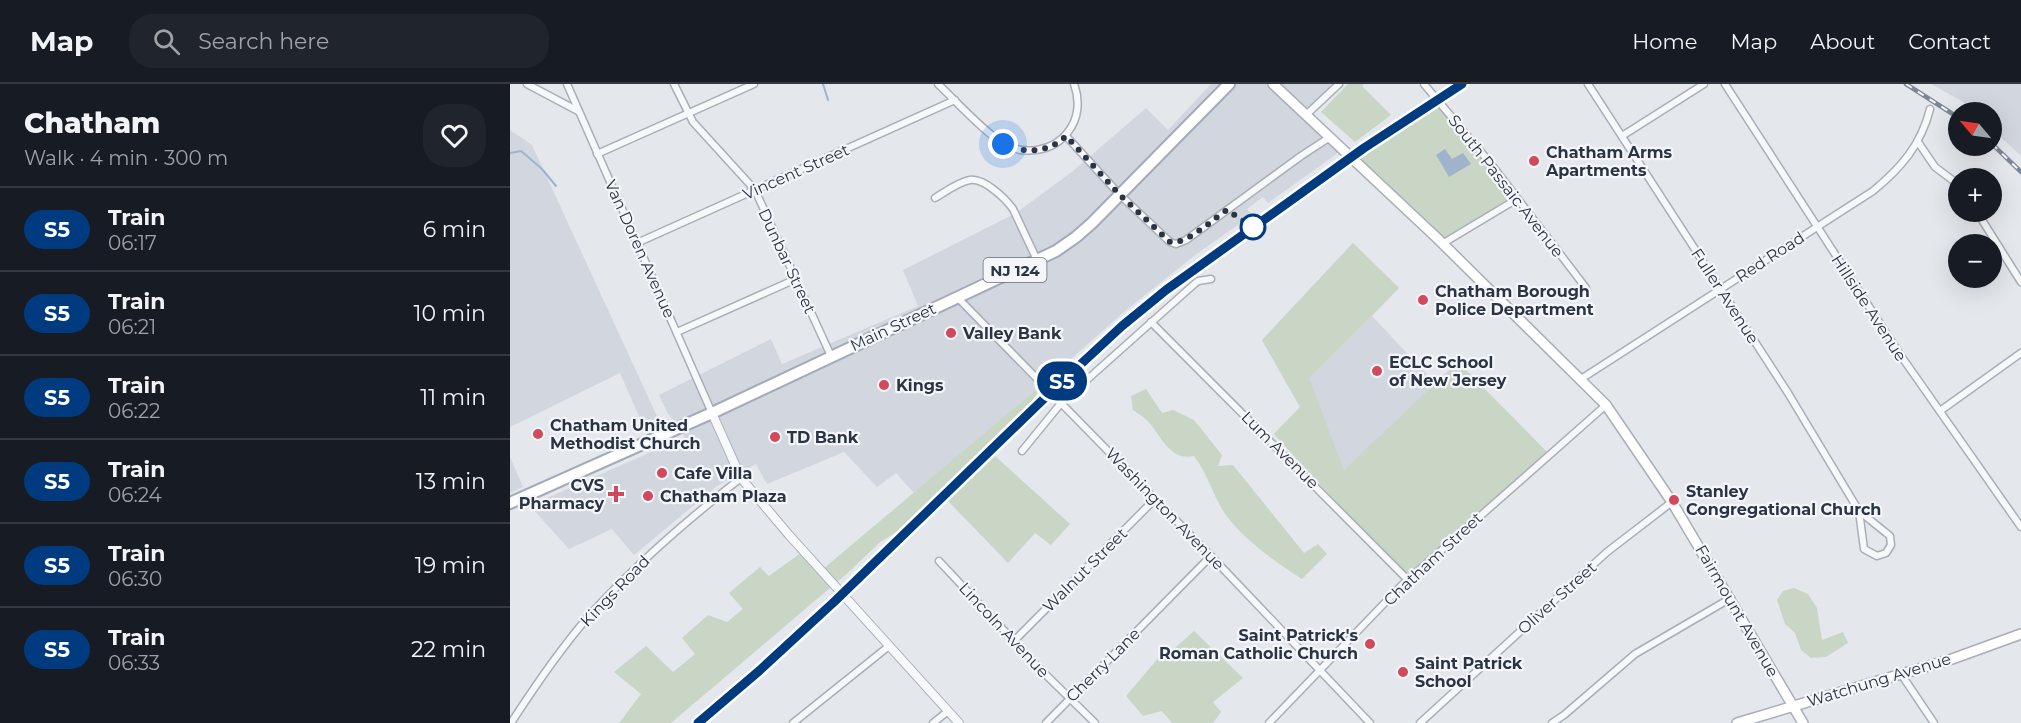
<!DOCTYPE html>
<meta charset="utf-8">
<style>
body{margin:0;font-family:Montserrat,sans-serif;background:#20242c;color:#f1f3f6;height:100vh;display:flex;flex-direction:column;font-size:22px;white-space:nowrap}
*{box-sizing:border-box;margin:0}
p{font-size:20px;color:#9ea1a6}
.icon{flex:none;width:33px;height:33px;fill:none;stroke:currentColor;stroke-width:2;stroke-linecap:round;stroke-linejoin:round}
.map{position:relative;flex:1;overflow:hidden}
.sheet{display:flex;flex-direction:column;background:#171b24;width:510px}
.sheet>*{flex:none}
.badge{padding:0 12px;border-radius:20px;font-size:21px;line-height:39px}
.needle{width:39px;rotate:299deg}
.fabs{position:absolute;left:1438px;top:18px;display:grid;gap:12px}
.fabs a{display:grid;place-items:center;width:54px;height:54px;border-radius:50%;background:#171b24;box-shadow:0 6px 24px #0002;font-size:30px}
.you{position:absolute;width:30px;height:30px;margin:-15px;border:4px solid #fff;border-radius:50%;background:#1a73e8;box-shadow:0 0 0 9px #1a73e833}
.map>.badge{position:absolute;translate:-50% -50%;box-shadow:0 0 0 3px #fff}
.round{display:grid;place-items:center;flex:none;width:63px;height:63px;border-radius:24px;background:#20242c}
.summary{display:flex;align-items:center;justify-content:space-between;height:102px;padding:0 24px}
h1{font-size:28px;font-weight:800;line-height:45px}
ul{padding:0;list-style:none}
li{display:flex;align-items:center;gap:18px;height:84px;padding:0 24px;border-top:2px solid #363941}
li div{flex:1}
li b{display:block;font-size:22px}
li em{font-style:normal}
li .badge{min-width:66px;font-weight:700;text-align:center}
header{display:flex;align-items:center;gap:36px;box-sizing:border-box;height:84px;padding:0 30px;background:#171b24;border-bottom:2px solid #363941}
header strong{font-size:28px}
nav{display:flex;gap:33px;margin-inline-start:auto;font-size:21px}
.search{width:420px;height:54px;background:#20242c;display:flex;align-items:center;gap:15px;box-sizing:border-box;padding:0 21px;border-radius:24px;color:#9ea1a6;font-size:22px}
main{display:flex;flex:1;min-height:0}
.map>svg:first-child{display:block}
</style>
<header>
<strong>Map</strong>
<div class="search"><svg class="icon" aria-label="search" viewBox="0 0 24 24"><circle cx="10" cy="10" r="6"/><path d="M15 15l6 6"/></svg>Search here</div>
<nav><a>Home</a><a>Map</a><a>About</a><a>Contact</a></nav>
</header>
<main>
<section class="sheet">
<div class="summary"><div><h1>Chatham</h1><p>Walk · 4 min · 300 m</p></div><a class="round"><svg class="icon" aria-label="heart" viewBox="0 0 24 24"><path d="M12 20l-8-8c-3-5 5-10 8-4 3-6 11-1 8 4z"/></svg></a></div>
<ul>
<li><span class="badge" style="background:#003b80;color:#fff">S5</span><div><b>Train</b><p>06:17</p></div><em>6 min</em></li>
<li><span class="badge" style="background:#003b80;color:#fff">S5</span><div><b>Train</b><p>06:21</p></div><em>10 min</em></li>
<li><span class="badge" style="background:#003b80;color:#fff">S5</span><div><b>Train</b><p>06:22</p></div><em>11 min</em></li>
<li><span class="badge" style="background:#003b80;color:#fff">S5</span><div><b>Train</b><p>06:24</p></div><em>13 min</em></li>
<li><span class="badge" style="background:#003b80;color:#fff">S5</span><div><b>Train</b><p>06:30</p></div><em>19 min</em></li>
<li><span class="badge" style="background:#003b80;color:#fff">S5</span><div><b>Train</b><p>06:33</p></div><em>22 min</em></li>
</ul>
</section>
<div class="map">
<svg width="1511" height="639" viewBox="0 0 1511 639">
<rect width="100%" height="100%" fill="#e4e7ec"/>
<g fill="#d2d6de">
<polygon points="701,0 829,0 792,35 828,69 758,119 753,113 737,125 742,131 685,171 615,227 535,298 404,409 386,389 367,403 334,368 257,400 246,380 207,402 124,471 102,445 59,465 21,423 21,421 175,353 157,328 149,311 261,255 272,280 408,222 393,186 506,129 563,87 636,24 658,46"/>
<polygon points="1421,0 1511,0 1511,72 1482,45 1482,28 1464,28 1452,17"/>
<polygon points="0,46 22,61 151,341 136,348 110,289 0,343"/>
<polygon points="843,159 889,204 862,232 925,299 948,278 1040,371 897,495 764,350 790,323 752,256"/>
<polygon points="0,373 13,403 0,409"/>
</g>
<g fill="#c9d6c5">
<polygon points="838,0 854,0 852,2 881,31 845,58 811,28"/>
<polygon points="931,18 1008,115 932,160 845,77"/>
<polygon points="843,159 889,204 799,294 834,386 948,278 1040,371 897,495 764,350 790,323 752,256"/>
<polygon points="535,298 484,371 560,440 541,461 525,449 498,479 438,417 370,458 340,487 161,639 109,639 131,610 104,588 136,562 163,588 185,570 172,554 198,531 217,538 233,525 219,509 250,483 259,492 295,466 313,485"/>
<path d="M636,305L652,329L663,326L684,336L712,371L708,382L723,381L794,469L808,460L817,470L792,495C767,479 728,452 712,425C702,408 697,389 684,372C662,377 653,356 641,341C637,335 629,330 623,326L621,312Z"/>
<polygon points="1284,504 1298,510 1307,524 1312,556 1333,548 1338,559 1316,573 1301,574 1291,566 1285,549 1275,540 1267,516 1273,507"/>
<polygon points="684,547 733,594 703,618 711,628 703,639 662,639 652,627 633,632 616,612 655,566 665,564"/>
</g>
<polygon fill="#9fb4cc" points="935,65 942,75 953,69 961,80 939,93 926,71"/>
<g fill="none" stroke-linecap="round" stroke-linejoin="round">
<g stroke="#9fb4cc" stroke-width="2">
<polyline points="313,0 318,16"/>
<polyline points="0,69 11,67 32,85 46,102"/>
</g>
<g stroke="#a9aeb7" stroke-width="9">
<g id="minor">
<polyline points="17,0 68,27"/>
<polyline points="57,0 202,329"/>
<polyline points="164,0 183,38 245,106 321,272"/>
<path d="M428,0C447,18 471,45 492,59C513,72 543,68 558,48C569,34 570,16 564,0"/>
<polyline points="914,0 981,80 1076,204"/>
<polyline points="1078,0 1278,309 1349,427 1354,465 1367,472 1376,469 1381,461 1380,452 1349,427"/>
<polyline points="1215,0 1389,269 1511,443"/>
<polyline points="796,31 829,0"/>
<polyline points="556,52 610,111 660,158 666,160 676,156 791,72 820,53"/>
<polyline points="1112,52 1194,0"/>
<polyline points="1408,58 1425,83 1449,101"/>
<polyline points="87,70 244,0"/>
<path d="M425,114C435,108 448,98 460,96C474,94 495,114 503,125L527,176"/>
<polyline points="1467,128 1511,198"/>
<polyline points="127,159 445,16"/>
<polyline points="932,160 1007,115"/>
<polyline points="447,213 701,472 860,639"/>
<polyline points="641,238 898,496"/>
<polyline points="167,248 286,195"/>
<path d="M1071,295L1363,107C1391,84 1411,61 1420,25"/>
<polyline points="1430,327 1511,269"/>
<polyline points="512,367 552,318 681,203 688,197 701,195"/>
<polyline points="429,477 532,587 585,639"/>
<polyline points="504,557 645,415"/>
<polyline points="1391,590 1424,639"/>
<path d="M1,639C25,602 50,565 79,532C125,481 177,436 231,394"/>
<polyline points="283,639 379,562"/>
<polyline points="423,639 438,627"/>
<polyline points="536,639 701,472"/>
<polyline points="759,639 891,502 1096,321"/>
<polyline points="910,639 1097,468 1162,418"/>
<polyline points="1042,639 1054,631 1125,570 1221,514"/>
</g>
</g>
<g stroke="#a9aeb7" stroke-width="10">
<polyline id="tertiary" points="202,329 231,394 279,451 449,639"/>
</g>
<g stroke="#a9aeb7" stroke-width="12">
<g id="secondary">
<polyline points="763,0 928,155 1096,321 1162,418 1293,639"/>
<polyline points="1227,639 1442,575 1511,550"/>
</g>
</g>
<g stroke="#a3abb8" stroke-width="14">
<polyline id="primary" points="0,419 202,329 546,167 566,153 582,139 719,0"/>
</g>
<use href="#minor" stroke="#f7f8fa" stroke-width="6"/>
<use href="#tertiary" stroke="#f7f8fa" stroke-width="8"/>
<use href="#secondary" stroke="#fff" stroke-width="9"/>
<use href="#primary" stroke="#fff" stroke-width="10"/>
<g stroke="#7d8696" stroke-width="4.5">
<g id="rail">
<polyline points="1396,0 1449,34"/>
<polyline points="1482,60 1511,88"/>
<polyline points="188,639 249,587 325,517 545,304 612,242 656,206 854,64 952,0"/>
</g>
</g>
<use href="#rail" stroke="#f4f6f9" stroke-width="2" stroke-dasharray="7" stroke-linecap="butt"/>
</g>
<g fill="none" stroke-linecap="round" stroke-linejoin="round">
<g stroke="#fff" stroke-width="14">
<polyline id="line" points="188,639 249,587 325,517 545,304 612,242 656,206 854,64 952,0"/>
</g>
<use href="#line" stroke="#003b80" stroke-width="9"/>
<path stroke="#2b3445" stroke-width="6" stroke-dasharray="0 10.8" d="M493,60C515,70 538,69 556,52L610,111L660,158C675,162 703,135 717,126L743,143"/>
</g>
<g fill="#d1495b" stroke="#f4f6f9" stroke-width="2">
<circle cx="1024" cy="77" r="6"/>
<circle cx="913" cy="216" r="6"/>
<circle cx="441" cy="249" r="6"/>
<circle cx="867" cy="287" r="6"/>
<circle cx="374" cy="301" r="6"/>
<circle cx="28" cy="350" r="6"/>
<circle cx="265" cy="353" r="6"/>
<circle cx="152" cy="389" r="6"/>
<path d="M103 401h6v6h6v6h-6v6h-6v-6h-6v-6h6z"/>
<circle cx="138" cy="412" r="6"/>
<circle cx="1164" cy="416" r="6"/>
<circle cx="860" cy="560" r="6"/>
<circle cx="893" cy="588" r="6"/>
</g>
<circle fill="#fff" stroke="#003b80" stroke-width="3" cx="743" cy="143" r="12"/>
<g text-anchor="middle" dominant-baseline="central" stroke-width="4.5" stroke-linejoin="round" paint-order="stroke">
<rect fill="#f4f6f9" stroke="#676e7b" stroke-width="1.5" x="473.5" y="174" width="63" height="24" rx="4.5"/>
<g font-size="15" font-weight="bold" fill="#2b3445">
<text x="505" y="186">NJ 124</text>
</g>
<g font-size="16" font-weight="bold" fill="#2b3445" stroke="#f4f6f9" text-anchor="start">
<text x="1036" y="68">Chatham Arms<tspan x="1036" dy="18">Apartments</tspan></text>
<text x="925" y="207">Chatham Borough<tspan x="925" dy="18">Police Department</tspan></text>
<text x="453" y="249">Valley Bank</text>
<text x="879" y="278">ECLC School<tspan x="879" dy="18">of New Jersey</tspan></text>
<text x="386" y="301">Kings</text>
<text x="40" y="341">Chatham United<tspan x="40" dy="18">Methodist Church</tspan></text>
<text x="277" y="353">TD Bank</text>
<text x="164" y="389">Cafe Villa</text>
<text x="94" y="401" text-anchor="end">CVS<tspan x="94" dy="18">Pharmacy</tspan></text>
<text x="1176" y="407">Stanley<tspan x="1176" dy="18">Congregational Church</tspan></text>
<text x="150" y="412">Chatham Plaza</text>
<text x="848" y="551" text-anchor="end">Saint Patrick's<tspan x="848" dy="18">Roman Catholic Church</tspan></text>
<text x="905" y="579">Saint Patrick<tspan x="905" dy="18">School</tspan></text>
</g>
<g font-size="16" fill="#2b3445" stroke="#f4f6f9">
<text transform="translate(286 88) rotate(-24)">Vincent Street</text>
<text transform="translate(996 102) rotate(52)">South Passaic Avenue</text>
<text transform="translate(130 165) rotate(66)">Van Doren Avenue</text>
<text transform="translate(1260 173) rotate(-33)">Red Road</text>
<text transform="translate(277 177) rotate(65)">Dunbar Street</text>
<text transform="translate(1215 212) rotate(57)">Fuller Avenue</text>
<text transform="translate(1359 224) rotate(57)">Hillside Avenue</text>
<text transform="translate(383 243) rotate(-25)">Main Street</text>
<text transform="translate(770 366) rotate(45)">Lum Avenue</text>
<text transform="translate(655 425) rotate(46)">Washington Avenue</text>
<text transform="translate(923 475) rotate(-43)">Chatham Street</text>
<text transform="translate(575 486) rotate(-45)">Walnut Street</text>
<text transform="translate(105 507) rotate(-46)">Kings Road</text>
<text transform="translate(1047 514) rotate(-42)">Oliver Street</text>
<text transform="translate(1227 527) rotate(60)">Fairmount Avenue</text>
<text transform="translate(494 546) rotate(47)">Lincoln Avenue</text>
<text transform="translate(593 581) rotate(-45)">Cherry Lane</text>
<text transform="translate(1369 596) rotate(-17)">Watchung Avenue</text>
</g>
</g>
</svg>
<div class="fabs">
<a><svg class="needle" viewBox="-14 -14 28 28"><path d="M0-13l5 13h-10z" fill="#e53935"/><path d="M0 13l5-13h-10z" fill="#9ea1a6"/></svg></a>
<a>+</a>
<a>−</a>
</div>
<div class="you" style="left:493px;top:60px"></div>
<b class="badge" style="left:552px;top:297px;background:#003b80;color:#fff">S5</b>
</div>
</main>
